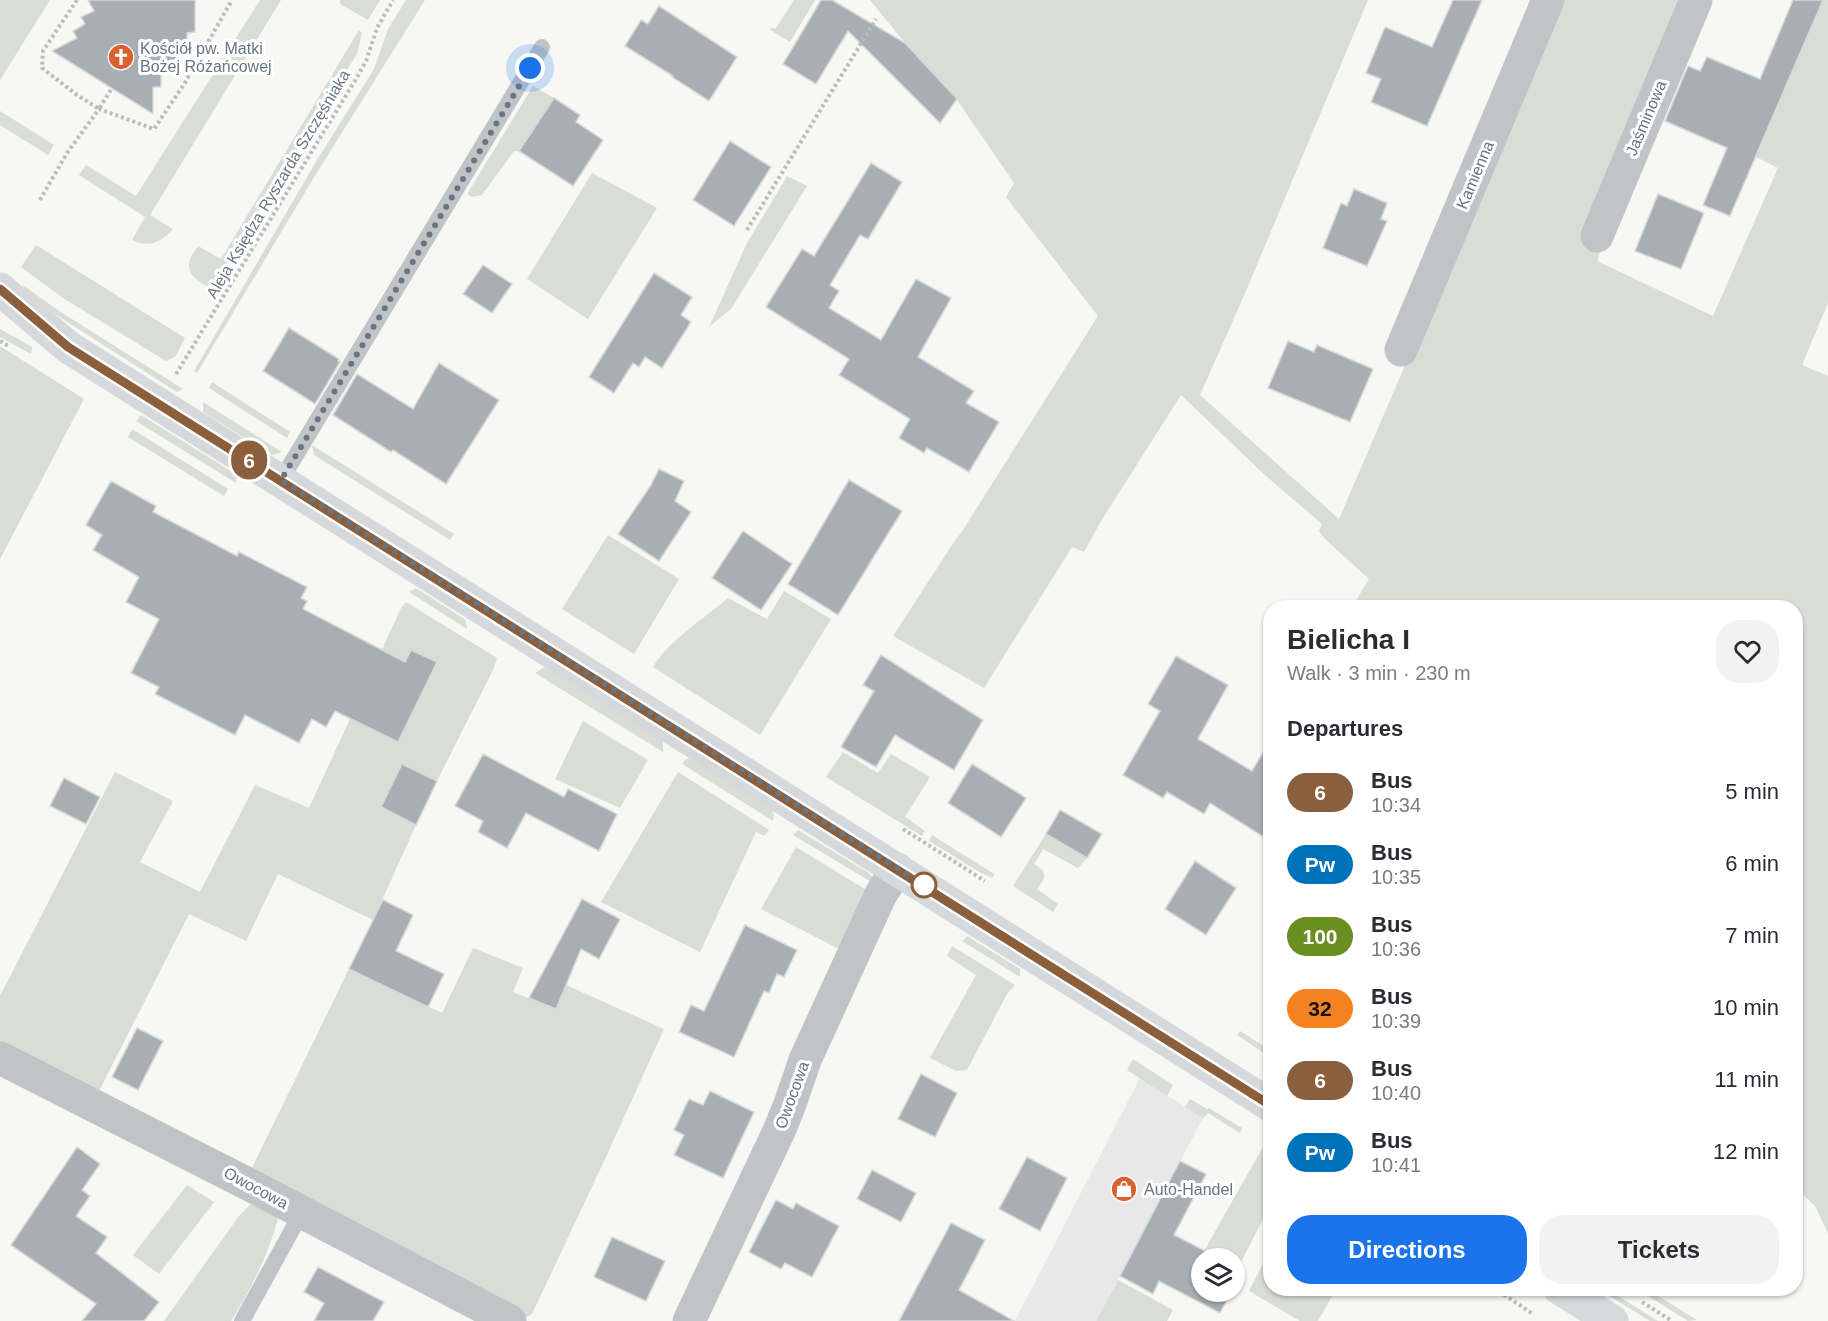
<!DOCTYPE html>
<meta charset="utf-8">
<style>
body{margin:0;font-family:Helvetica,sans-serif;background:#f2f2f3;color:#2b2b33;height:100vh;display:flex;flex-direction:column;font-size:22px;white-space:nowrap}
*{box-sizing:border-box;margin:0}
p{font-size:20px;color:#7c7c81}
.icon{flex:none;width:33px;height:33px;fill:none;stroke:currentColor;stroke-width:2;stroke-linecap:round;stroke-linejoin:round}
.map{position:relative;flex:1;overflow:hidden}
.details{position:absolute;left:1263px;top:600px;width:540px;height:696px;display:flex;flex-direction:column;background:#fff;border-radius:24px;box-shadow:0 2px 4px #0004}
.details>*{flex:none}
.badge{padding:0 12px;border-radius:20px;font-size:21px;line-height:39px}
.tools{position:absolute;left:1191px;top:1248px;display:grid;gap:12px}
.tools a{display:grid;place-items:center;width:54px;height:54px;border-radius:50%;background:#fff;box-shadow:0 2px 4px #0004;font-size:30px}
.you{position:absolute;width:30px;height:30px;margin:-15px;border:4px solid #fff;border-radius:50%;background:#1a73e8;box-shadow:0 0 0 9px #1a73e833}
.map>.badge{position:absolute;translate:-50% -50%;box-shadow:0 0 0 3px #fff}
h2{padding:0 24px;font-size:22px;line-height:54px}
.round{display:grid;place-items:center;flex:none;width:63px;height:63px;border-radius:24px;background:#f2f2f3}
.overview{display:flex;align-items:center;justify-content:space-between;height:102px;padding:0 24px}
h1{font-size:28px;font-weight:800;line-height:45px}
.action{display:flex;gap:12px;margin-top:auto;padding:12px 24px}
.action a{flex:1;height:69px;border-radius:24px;background:#1a73e8;color:#fff;font-size:24px;font-weight:800;line-height:69px;text-align:center}
.action a+a{background:#f2f2f3;color:#2b2b33}
ul{padding:0;list-style:none}
li{display:flex;align-items:center;gap:18px;height:72px;padding:0 24px}
li div{flex:1}
li b{display:block;font-size:22px}
li em{font-style:normal}
li .badge{min-width:66px;font-weight:700;text-align:center}
.map>svg:first-child{display:block}
</style>
<div class="map">
<svg width="1828" height="1321" viewBox="0 0 1828 1321">
<rect width="100%" height="100%" fill="#f7f7f4"/>
<polygon fill="#e7e8e7" points="1140,1078 1203,1118 1096,1321 1015,1321"/>
<g fill="#d8ddd5">
<polygon points="0,0 50,0 0,80"/>
<path d="M260,0H281L150,215L173,229C160,243 149,248 132,240L145,217L79,175L86,165L136,196Z"/>
<polygon points="340,0 380,0 368,20 340,4"/>
<polygon points="406,0 425,0 316,174 197,373 194,371 317,160 374,69 388,29"/>
<polygon points="794,0 815,0 790,42 769,29 776,28"/>
<polygon points="870,0 1368,0 1246,291 1200,395 1339,519 1562,0 1685,0 1597,261 1713,316 1778,168 1756,157 1821,5 1811,0 1828,0 1828,303 1802,365 1828,376 1828,1233 1815,1206 1796,1188 1796,608 1352,607 1369,579 1325,539 1319,531 1322,524 1267,477 1181,395 1101,521 1084,552 1072,547 984,688 893,636 954,542 961,533 1098,316 1006,197 1014,183 957,100 900,37"/>
<path d="M359,30L362,33L357,54L218,277L214,291C193,278 179,271 198,246L221,259Z"/>
<polygon points="533,86 554,98 519,151 514,151 482,195 472,197 467,194"/>
<polygon points="0,111 54,145 48,155 0,125"/>
<polygon points="592,173 657,208 588,319 527,279"/>
<polygon points="787,176 807,186 731,309 709,327 747,243"/>
<polygon points="36,245 185,338 175,357 166,361 63,298 21,267"/>
<polygon points="23,285 56,309 183,389 177,392 58,316 26,293"/>
<polygon points="0,329 32,347 31,354 0,337"/>
<polygon points="0,346 84,399 0,559"/>
<polygon points="212,382 290,432 287,438 209,388"/>
<polygon points="203,402 282,452 272,455 203,412"/>
<polygon points="141,415 237,475 236,483 136,421"/>
<polygon points="132,429 228,489 224,496 128,437"/>
<polygon points="312,445 454,534 450,540 314,455"/>
<polygon points="608,535 679,579 634,654 562,609"/>
<polygon points="416,588 463,618 466,621 467,629 409,592"/>
<path d="M784,591L831,619L760,735L653,667C667,642 706,617 728,598L767,619Z"/>
<polygon points="406,602 497,658 494,668 437,781 402,764 381,807 416,825 373,920 278,874 246,941 189,914 97,1095 0,1046 0,996 115,772 173,801 140,862 200,892 255,785 309,808 401,608"/>
<polygon points="545,667 663,741 663,752 535,673"/>
<polygon points="583,721 648,760 620,808 555,779"/>
<polygon points="843,752 878,773 891,754 930,777 905,817 925,831 922,836 826,777"/>
<polygon points="690,758 772,810 774,814 773,821 682,764 686,759"/>
<polygon points="678,772 769,830 764,836 756,832 700,952 601,902"/>
<polygon points="798,830 869,873 874,879 873,883 793,835"/>
<path d="M1046,834L1087,858L1078,868L1043,849L1034,864C1048,871 1046,878 1037,889L1058,904L1053,912L1013,886Z"/>
<polygon points="932,835 994,874 993,878 981,873 929,841"/>
<polygon points="796,847 868,891 841,950 761,909"/>
<polygon points="967,936 1020,969 1020,977 962,941"/>
<polygon points="952,946 1015,985 1007,994 967,1070 956,1071 930,1058 976,975 947,956"/>
<polygon points="473,948 523,968 513,992 556,1009 566,985 664,1029 606,1157 532,1314 527,1317 249,1174 349,969 442,1013"/>
<polygon points="1240,1031 1270,1050 1270,1057 1237,1035"/>
<polygon points="1133,1059 1173,1085 1167,1096 1127,1070"/>
<polygon points="1190,1099 1207,1109 1209,1108 1242,1128 1240,1133 1208,1113 1203,1118 1185,1107"/>
<polygon points="1263,1147 1270,1152 1270,1183 1269,1186 1270,1205 1238,1268 1235,1267 1234,1258 1219,1258 1204,1251"/>
<polygon points="187,1185 214,1202 159,1274 133,1255"/>
<path d="M256,1202L279,1215C269,1253 252,1288 231,1321H164L239,1216L250,1205Z"/>
<polygon points="1270,1250 1270,1288 1336,1289 1318,1321 1300,1321 1249,1291"/>
<polygon points="1118,1280 1173,1310 1167,1321 1096,1321"/>
<polygon points="1598,1289 1607,1289 1658,1321 1650,1321"/>
<polygon points="1637,1289 1647,1289 1697,1320 1688,1321"/>
</g>
<g fill="#a7afb4" stroke="#d8d8d6" stroke-width="1.5">
<polygon points="88,0 195,0 195,32 187,33 187,46 178,47 178,60 170,60 170,74 161,74 161,87 153,87 153,114 52,51 77,38 73,31 85,24 81,17 94,11"/>
<polygon points="821,0 832,0 905,43 957,99 940,123 848,31 816,84 783,64"/>
<polygon points="1453,0 1482,0 1427,126 1371,102 1381,79 1366,73 1385,27 1432,47"/>
<polygon points="1793,0 1823,0 1730,216 1703,205 1727,148 1665,121 1688,66 1700,71 1707,57 1760,79"/>
<polygon points="659,6 737,57 709,101 672,77 673,76 625,46 641,20 648,24"/>
<polygon points="554,98 580,115 576,122 603,140 573,186 519,151"/>
<polygon points="730,141 771,167 734,226 693,200"/>
<polygon points="871,163 902,182 868,239 860,235 830,285 839,291 829,308 881,340 916,279 951,298 918,357 974,391 966,403 999,422 969,472 927,448 924,453 899,438 910,419 839,375 849,359 766,307 802,249 814,256"/>
<polygon points="1354,189 1387,203 1381,219 1387,221 1367,266 1323,248 1341,203 1347,206"/>
<polygon points="1658,194 1704,213 1681,269 1635,251"/>
<polygon points="483,265 512,284 492,313 463,294"/>
<polygon points="654,273 692,297 681,315 691,322 662,368 645,357 639,367 633,363 614,393 589,377"/>
<polygon points="289,328 339,359 338,361 340,362 315,404 263,371"/>
<polygon points="1288,341 1314,352 1317,345 1373,369 1350,422 1268,388"/>
<polygon points="439,363 499,400 446,484 393,450 391,452 333,415 357,374 413,409"/>
<polygon points="659,469 684,481 675,501 691,512 659,561 618,534 651,485"/>
<polygon points="849,480 902,511 838,615 788,584"/>
<polygon points="111,481 156,506 153,512 237,556 239,552 307,587 301,598 307,601 303,609 405,662 411,650 437,662 398,742 335,711 326,727 312,719 299,743 245,715 235,735 155,694 159,687 131,673 159,619 126,602 139,577 93,550 102,535 86,525"/>
<polygon points="743,531 792,564 761,610 712,578"/>
<polygon points="881,655 983,720 954,770 895,735 876,767 841,747 874,691 863,685"/>
<polygon points="1176,656 1228,685 1198,739 1252,771 1270,741 1270,841 1210,803 1204,814 1167,792 1163,798 1123,775 1160,711 1148,704"/>
<polygon points="483,754 564,797 568,789 617,814 599,851 526,813 507,848 478,832 483,821 455,806"/>
<polygon points="402,764 437,781 416,825 381,807"/>
<polygon points="972,764 1026,798 1001,837 948,803"/>
<polygon points="64,778 100,797 86,824 50,806"/>
<polygon points="1060,810 1102,834 1087,858 1046,834"/>
<polygon points="1195,861 1236,888 1206,935 1165,909"/>
<polygon points="582,899 620,919 599,959 581,949 556,1009 529,998"/>
<polygon points="383,900 413,915 396,951 444,974 428,1007 349,969"/>
<polygon points="745,925 797,950 784,977 777,974 769,993 764,991 734,1057 679,1032 691,1005 704,1011"/>
<polygon points="137,1028 163,1041 138,1090 112,1077"/>
<polygon points="921,1074 957,1093 935,1137 898,1119"/>
<polygon points="710,1091 754,1112 723,1178 674,1155 684,1135 674,1130 689,1099 703,1105"/>
<polygon points="77,1147 100,1164 82,1190 90,1196 76,1216 107,1237 96,1253 159,1302 144,1321 82,1321 96,1304 11,1245"/>
<polygon points="1027,1157 1067,1178 1040,1231 999,1209"/>
<polygon points="1180,1161 1206,1174 1174,1235 1219,1258 1202,1258 1202,1292 1231,1292 1220,1313 1159,1281 1153,1294 1120,1276"/>
<polygon points="872,1170 916,1193 901,1222 857,1199"/>
<polygon points="776,1200 793,1209 796,1203 839,1226 812,1277 785,1263 781,1269 749,1252"/>
<polygon points="951,1223 985,1240 959,1290 1014,1321 899,1321"/>
<polygon points="612,1237 665,1261 646,1301 594,1277"/>
<polygon points="318,1267 384,1302 373,1321 314,1321 324,1303 304,1292"/>
<polygon points="1234,1267 1242,1271 1234,1285"/>
</g>
<g fill="none" stroke-linecap="round" stroke-linejoin="round">
<g stroke="#babdbf" stroke-width="4" stroke-dasharray="3 3" stroke-linecap="butt">
<polyline points="77,0 43,51 42,68 77,95 99,109 112,88"/>
<polyline points="40,200 67,153 99,109 154,129 183,86 232,0"/>
<polyline points="747,230 876,19"/>
<polyline points="0,341 10,347"/>
<polyline points="176,374 356,79 366,61 377,28 393,0"/>
<polyline points="903,829 985,881"/>
<polyline points="1494,1288 1533,1314"/>
<polyline points="1642,1302 1672,1321"/>
</g>
<g stroke="#c0c4c7" stroke-width="16">
<polyline points="281,480 542,47"/>
<polyline points="242,1321 302,1212"/>
</g>
<g stroke="#c0c4c7" stroke-width="33">
<polyline points="1597,236 1696,0"/>
<polyline points="1401,350 1548,0"/>
<polyline points="0,1058 250,1185 510,1321"/>
<polyline points="689,1321 779,1131 790,1104 805,1060 881,894 897,869"/>
</g>
<g stroke="#d5d9dc" stroke-width="33">
<polyline points="0,289 68,347 1270,1105"/>
<polyline points="1559,1288 1612,1321"/>
</g>
</g>
<g fill="none" stroke-linecap="round" stroke-linejoin="round">
<g stroke="#fff" stroke-width="14">
<polyline id="line" points="0,289 68,347 1270,1105"/>
</g>
<use href="#line" stroke="#8b5e3c" stroke-width="9"/>
<polyline stroke="#677683" stroke-width="6" stroke-dasharray="0 10.8" points="530,68 281,480 924,885"/>
</g>
<defs>
<g id="church-disc" transform="scale(1.35)"><circle r="9.5" fill="#da5f31" stroke="#fff"/><path d="M-1.2-6h2.4v3.5h3.3v2.4h-3.3V6h-2.4V-.1h-3.3v-2.4h3.3Z" fill="#fff"/></g>
<g id="shop-disc" transform="scale(1.35)"><circle r="9.5" fill="#da5f31" stroke="#fff"/><path d="M-5-2.5h2.3a2.7 3.5 0 0 1 5.4 0H5L5.5 6h-11ZM-1.5-2.5h3a1.5 2.3 0 0 0-3 0Z" fill="#fff"/></g>
</defs>
<g fill-rule="evenodd">
<use href="#church-disc" x="121" y="57"/>
<use href="#shop-disc" x="1124" y="1189"/>
</g>
<circle fill="#fff" stroke="#8b5e3c" stroke-width="3" cx="924" cy="885" r="12"/>
<g text-anchor="middle" dominant-baseline="central" stroke-width="6" stroke-linejoin="round" paint-order="stroke">
<g font-size="16" fill="#677683" stroke="#fff" text-anchor="start">
<text x="140" y="48">Kościół pw. Matki<tspan x="140" dy="18">Bożej Różańcowej</tspan></text>
<text x="1144" y="1189">Auto-Handel</text>
</g>
<g font-size="16" fill="#677683" stroke="#fff">
<text transform="translate(1646 118) rotate(-67)">Jaśminowa</text>
<text transform="translate(1475 175) rotate(-67)">Kamienna</text>
<text transform="translate(278 184) rotate(-59)">Aleja Księdza Ryszarda Szczęśniaka</text>
<text transform="translate(792 1095) rotate(-70)">Owocowa</text>
<text transform="translate(256 1188) rotate(28)">Owocowa</text>
</g>
</g>
</svg>
<div class="tools">
<a><svg class="icon" aria-label="layers" viewBox="0 0 24 24"><path d="M12 4l9 5-9 5-9-5zM3 14l9 5 9-5"/></svg></a>
</div>
<div class="you" style="left:530px;top:68px"></div>
<b class="badge" style="left:249px;top:460px;background:#8b5e3c;color:#fff">6</b>
<section class="details">
<div class="overview"><div><h1>Bielicha I</h1><p>Walk · 3 min · 230 m</p></div><a class="round"><svg class="icon" aria-label="heart" viewBox="0 0 24 24"><path d="M12 20l-8-8c-3-5 5-10 8-4 3-6 11-1 8 4z"/></svg></a></div>
<h2>Departures</h2>
<ul>
<li><span class="badge" style="background:#8b5e3c;color:#fff">6</span><div><b>Bus</b><p>10:34</p></div><em>5 min</em></li>
<li><span class="badge" style="background:#0072bc;color:#fff">Pw</span><div><b>Bus</b><p>10:35</p></div><em>6 min</em></li>
<li><span class="badge" style="background:#6b8e23;color:#fff">100</span><div><b>Bus</b><p>10:36</p></div><em>7 min</em></li>
<li><span class="badge" style="background:#f58220;color:#111">32</span><div><b>Bus</b><p>10:39</p></div><em>10 min</em></li>
<li><span class="badge" style="background:#8b5e3c;color:#fff">6</span><div><b>Bus</b><p>10:40</p></div><em>11 min</em></li>
<li><span class="badge" style="background:#0072bc;color:#fff">Pw</span><div><b>Bus</b><p>10:41</p></div><em>12 min</em></li>
</ul>
<div class="action"><a>Directions</a><a>Tickets</a></div>
</section>
</div>
